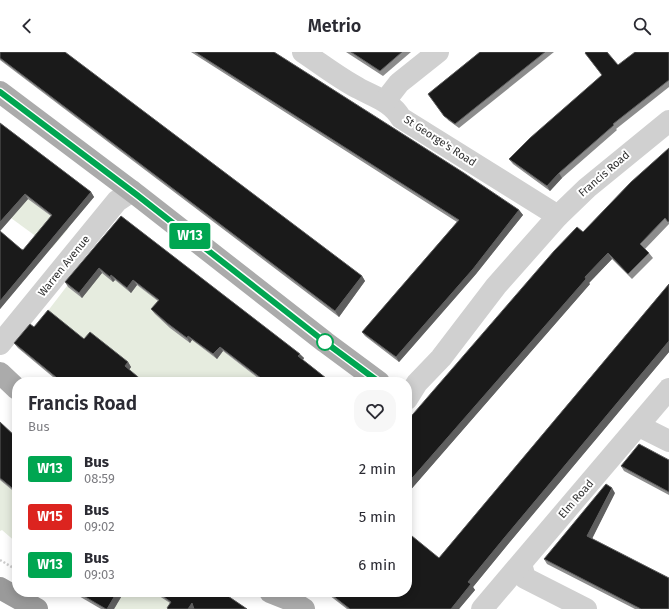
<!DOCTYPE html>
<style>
body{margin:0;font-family:"Fira Sans",sans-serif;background:#f7f7f7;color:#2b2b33;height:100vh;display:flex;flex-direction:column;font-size:15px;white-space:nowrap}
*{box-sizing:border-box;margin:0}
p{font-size:13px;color:#7c7c81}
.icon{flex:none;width:22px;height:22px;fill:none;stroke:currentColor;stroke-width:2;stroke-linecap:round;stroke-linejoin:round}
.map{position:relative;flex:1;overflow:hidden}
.sheet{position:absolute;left:12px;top:325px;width:400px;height:220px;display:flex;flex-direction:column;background:#fff;border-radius:16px;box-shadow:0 2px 10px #0003}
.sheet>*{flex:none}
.badge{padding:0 8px;border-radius:3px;font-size:14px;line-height:26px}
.map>.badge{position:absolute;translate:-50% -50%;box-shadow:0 0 0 2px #fff}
.round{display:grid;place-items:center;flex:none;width:42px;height:42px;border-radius:16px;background:#f7f7f7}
.summary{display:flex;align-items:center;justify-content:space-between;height:68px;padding:0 16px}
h1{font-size:19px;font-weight:600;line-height:30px}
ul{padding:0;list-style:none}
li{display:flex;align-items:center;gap:12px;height:48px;padding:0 16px}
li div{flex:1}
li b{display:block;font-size:15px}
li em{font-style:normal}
li .badge{min-width:44px;font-weight:700;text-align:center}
header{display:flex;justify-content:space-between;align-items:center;height:52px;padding:0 16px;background:#fff;font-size:18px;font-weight:600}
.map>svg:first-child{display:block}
</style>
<header><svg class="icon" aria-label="back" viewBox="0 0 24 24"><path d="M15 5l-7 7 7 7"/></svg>Metrio<svg class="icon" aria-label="search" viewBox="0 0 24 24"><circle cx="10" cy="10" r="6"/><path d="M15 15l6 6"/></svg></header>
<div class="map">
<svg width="669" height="557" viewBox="0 0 669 557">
<rect width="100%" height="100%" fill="#fff"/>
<g fill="#e6ecdf">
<polygon points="0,125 68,177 52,196 0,158"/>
<polygon points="121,220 130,241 137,233 163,251 171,276 190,291 210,265 216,307 223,299 263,330 133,330 87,292 34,277 67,234 82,246 79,221"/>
<polygon points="0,428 17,437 17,491 2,478 0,479"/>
<polygon points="100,540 153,540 172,548 173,557 114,557 117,550"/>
</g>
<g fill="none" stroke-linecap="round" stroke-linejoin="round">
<polyline stroke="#cdcdcd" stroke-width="2.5" stroke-dasharray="2 2" stroke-linecap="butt" points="0,508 17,518"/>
<g stroke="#d0d0d0" stroke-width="22">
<path d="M303,0C321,12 339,26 358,36C374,45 391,49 401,66L558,164"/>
<polyline points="385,49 399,31 438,0"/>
<polyline points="0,292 117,149 132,139"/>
<polyline points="407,347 417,331 441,306 496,234 558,164 587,136 669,69"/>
<polyline points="639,374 669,389"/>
<polyline points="521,512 525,526 586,557"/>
<polyline points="482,557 669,337"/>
</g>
<g stroke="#ababab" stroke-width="22">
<polyline points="0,40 137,143 325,290 379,330"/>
<polyline points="0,321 17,337"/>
<polyline points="270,540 290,548 304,557"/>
</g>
<polyline stroke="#9a9a9a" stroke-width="22" points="0,536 37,557"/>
</g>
<g fill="#8c8c8c" fill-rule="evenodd">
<polygon points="0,0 362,224 365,229 339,265 0,8"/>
<polygon points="191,0 274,0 519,158 523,163 476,222 399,310 365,284 362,280 457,170"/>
<polygon points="346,0 411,0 383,24"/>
<polygon points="480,0 554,0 459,76 448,68 428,42"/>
<polygon points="669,0 669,35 616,77 617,78 562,126 550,139 513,112 509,107 602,23 585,1 618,13"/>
<path d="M0,71L91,140L94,145L0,257ZM28,147L51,164L23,198L21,197L0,179Z"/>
<polygon points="669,96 669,172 645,197 649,201 653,206 632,227 612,207 589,231 590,232 407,442 407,369 583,180"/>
<polygon points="121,164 304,306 303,308 331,330 263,330 223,299 217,307 192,288 190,291 170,276 155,262 151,257 158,249 137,233 131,241 115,228 113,230 102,221 82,246 68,235 65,230"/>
<polygon points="669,232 669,300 509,491 473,535 475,538 459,557 347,557 325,540 407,540 439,506"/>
<polygon points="34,275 84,287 128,310 131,315 129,318 144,330 59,330 18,296 14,291"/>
<polygon points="0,370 17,386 17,442 0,428"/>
<polygon points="669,408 669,443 624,419 621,414"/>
<polygon points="615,441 592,486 669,557 635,557 547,512 544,507"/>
<polygon points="72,540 124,540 114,557 101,557"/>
<polygon points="153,540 222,540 247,557 167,557 167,556 170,551"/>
</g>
<g fill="#5f5f5f">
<polygon points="559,121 562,126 550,139 547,134"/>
<polygon points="91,140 94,145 0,257 0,249"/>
<polygon points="25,142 28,147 0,179 0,170"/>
<polygon points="519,158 523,163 476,222 399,310 396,305"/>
<polygon points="608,201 612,207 589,231 590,232 407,442 407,432 585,225"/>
<polygon points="99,216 102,221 82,246 79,241"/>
<polygon points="111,223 115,228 113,230 110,225"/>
<polygon points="362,224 365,229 339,265 335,259"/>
<polygon points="133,228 137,233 131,241 127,236"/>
<polygon points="188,284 192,288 190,291 187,286"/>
<polygon points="669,289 669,300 509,491 473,535 475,538 459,557 451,557 468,530 505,485"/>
<polygon points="220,295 223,299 217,307 213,302"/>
<polygon points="300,302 304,306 302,309 298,304"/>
<polygon points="128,310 131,315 128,319 125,314"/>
<polygon points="612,436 615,441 591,489 587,484"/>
<polygon points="117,540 124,540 114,557 107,557"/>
<polygon points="192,551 195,557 188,557"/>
</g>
<g fill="#1a1a1a" stroke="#5f5f5f">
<polygon points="0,0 65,0 362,224 335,259 0,6"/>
<polygon points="195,0 274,0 464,121 519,158 473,217 396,305 362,280 459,168"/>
<polygon points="351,0 402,0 380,19"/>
<polygon points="480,0 545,0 455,72 444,64 428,42"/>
<polygon points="586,0 607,0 618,13 635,0 669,0 669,28 613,72 614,73 559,121 547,134 509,107 530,86 602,23 585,1"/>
<polygon points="0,71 91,140 0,249 0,179 21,197 23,198 52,163 25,142 0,170"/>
<polygon points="669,96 669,169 668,170 665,166 640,192 649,201 628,222 608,201 585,225 586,227 407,432 407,369 554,199 577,175 583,180 631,130"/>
<polygon points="121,164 300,302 298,304 331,330 266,330 220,295 213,302 188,284 187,286 167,271 151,257 159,248 133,228 127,236 111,223 110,225 99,216 79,241 65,230"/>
<polygon points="669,232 669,289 505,485 468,530 471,532 451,557 350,557 328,540 407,540 407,491 412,484 439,506"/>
<polygon points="48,258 84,287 90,280 128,310 125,314 144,330 62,330 14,291 30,272 34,275"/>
<polygon points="0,370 17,386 17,440 0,426"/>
<polygon points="639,392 669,408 669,440 621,414"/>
<polygon points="606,432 612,436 587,484 669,526 669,557 641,557 544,507"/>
<polygon points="77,540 117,540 107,557 106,557"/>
<polygon points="157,540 222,540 247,557 194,557 192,551 188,557 168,557 167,556 171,550"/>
</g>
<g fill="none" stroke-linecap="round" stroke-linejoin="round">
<g stroke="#fff" stroke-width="9">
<polyline id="line" points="0,40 137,143 325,290 379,330"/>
</g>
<use href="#line" stroke="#00a651" stroke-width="6"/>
</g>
<circle fill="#fff" stroke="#00a651" stroke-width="2" cx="325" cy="290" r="8"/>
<g text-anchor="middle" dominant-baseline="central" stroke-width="4" stroke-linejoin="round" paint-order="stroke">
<g font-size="11" fill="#333" stroke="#fff">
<text transform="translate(440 89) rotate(33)">St George's Road</text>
<text transform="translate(604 122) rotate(-41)">Francis Road</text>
<text transform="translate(64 214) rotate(-51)">Warren Avenue</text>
<text transform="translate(576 447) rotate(-49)">Elm Road</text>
</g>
</g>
</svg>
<b class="badge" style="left:190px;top:184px;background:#00a651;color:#fff">W13</b>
<section class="sheet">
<div class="summary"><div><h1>Francis Road</h1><p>Bus</p></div><a class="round"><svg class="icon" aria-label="heart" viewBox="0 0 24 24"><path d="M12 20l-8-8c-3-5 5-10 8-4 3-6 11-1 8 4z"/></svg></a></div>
<ul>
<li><span class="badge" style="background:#00a651;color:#fff">W13</span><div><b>Bus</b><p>08:59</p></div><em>2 min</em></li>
<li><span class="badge" style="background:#dc241f;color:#fff">W15</span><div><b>Bus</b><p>09:02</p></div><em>5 min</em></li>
<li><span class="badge" style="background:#00a651;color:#fff">W13</span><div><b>Bus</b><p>09:03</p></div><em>6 min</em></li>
</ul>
</section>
</div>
